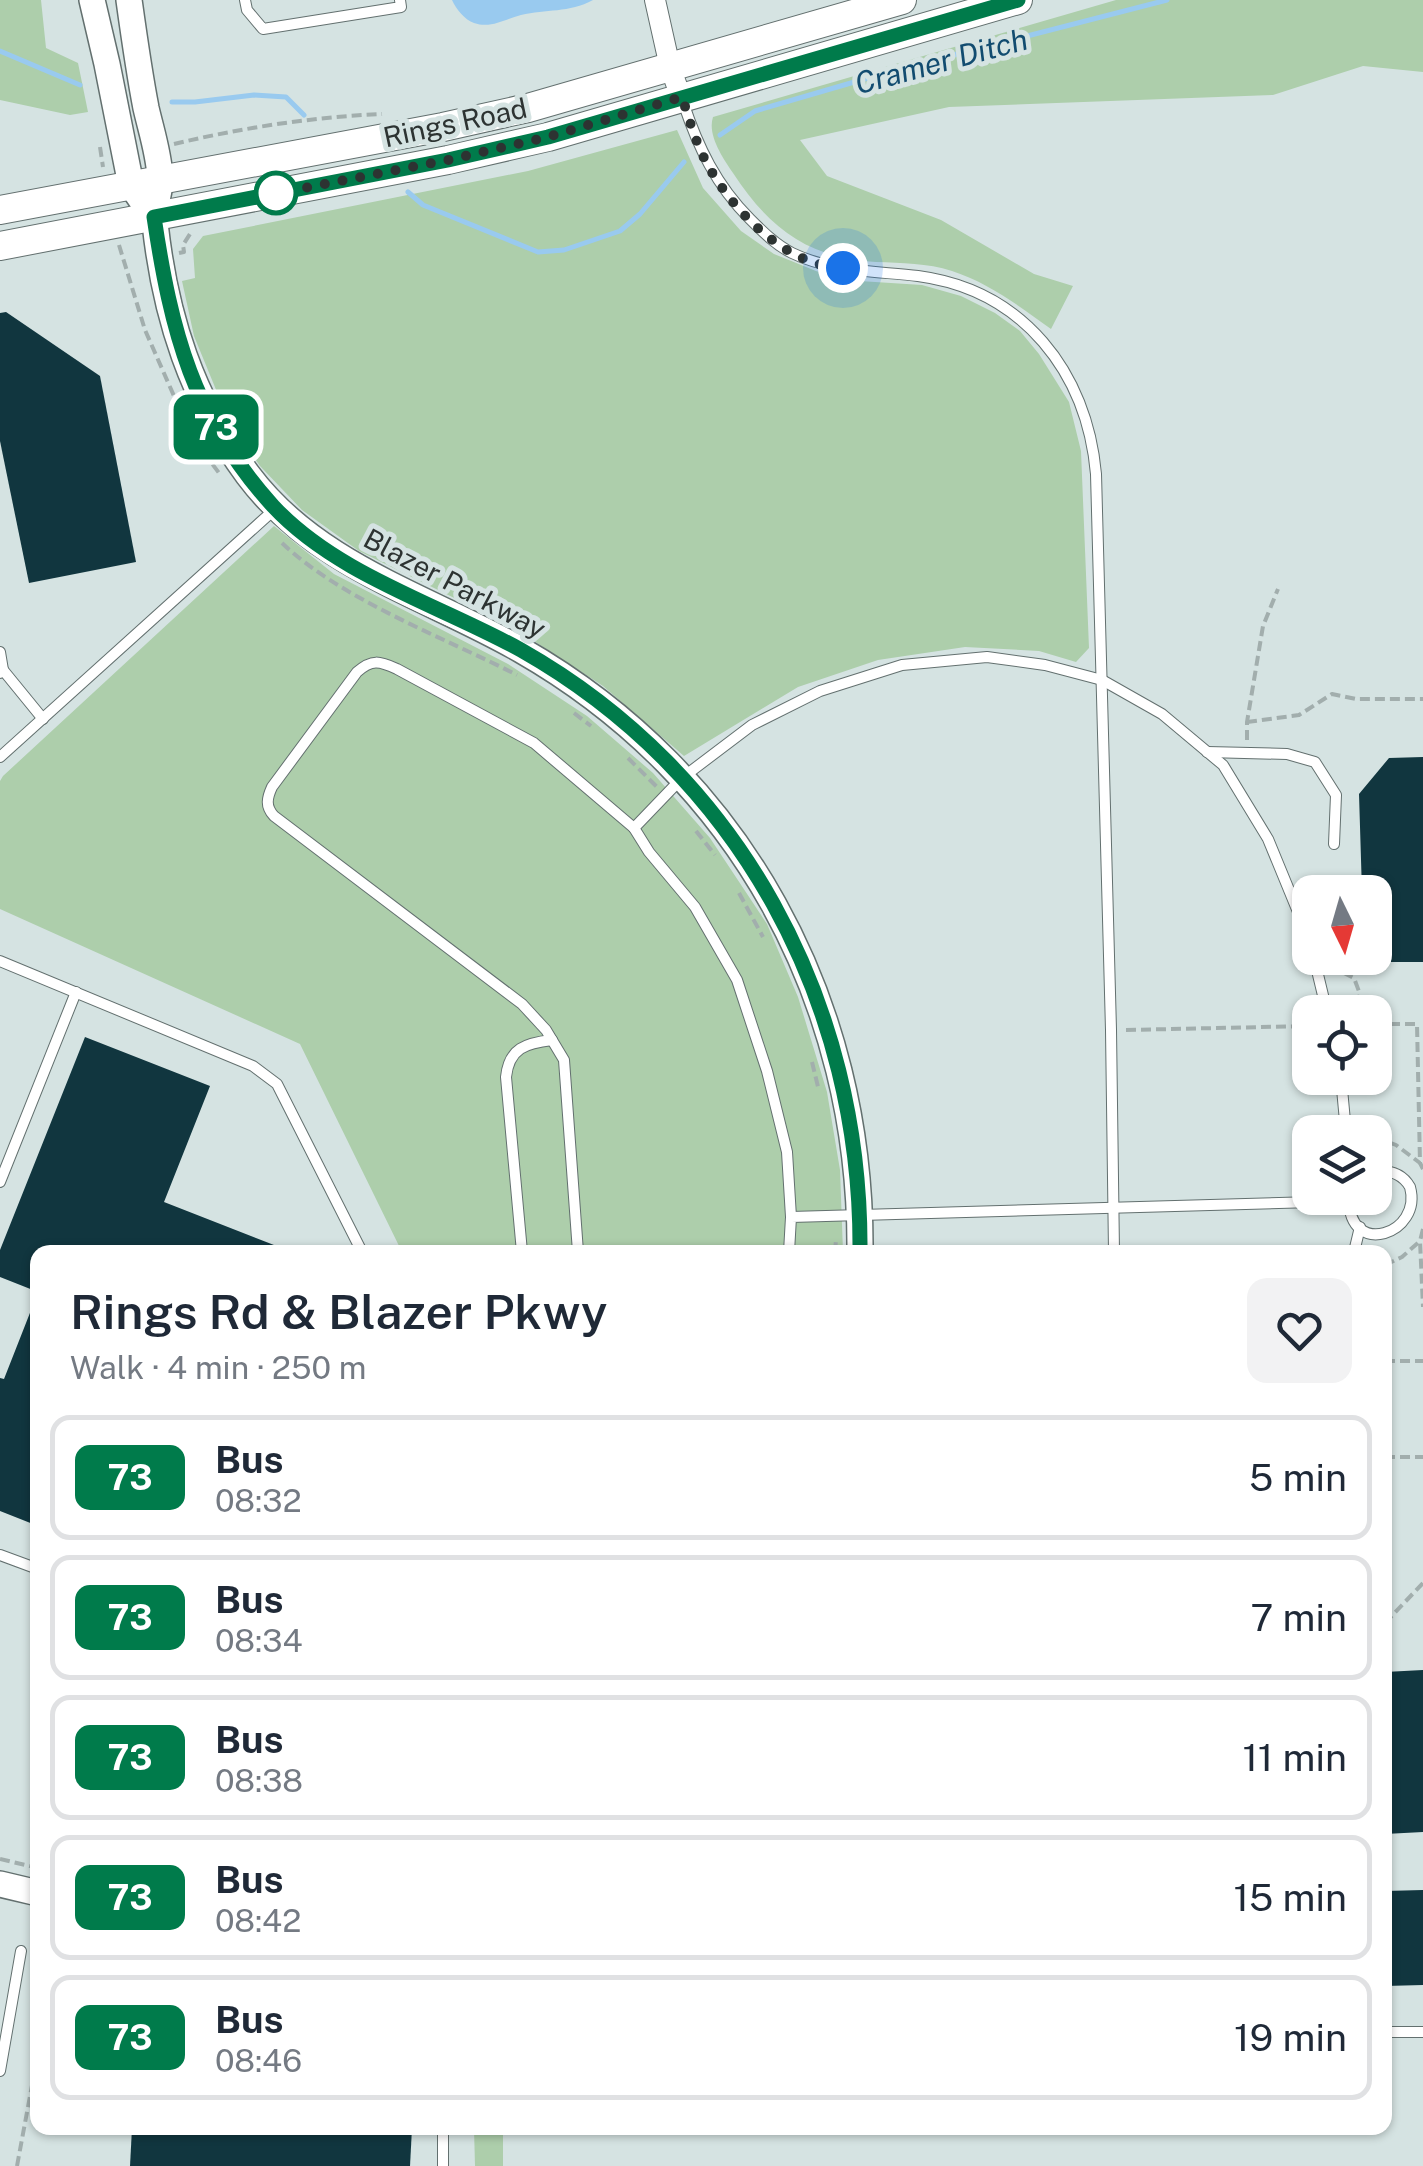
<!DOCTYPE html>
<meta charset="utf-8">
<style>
body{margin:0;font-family:"Public Sans",sans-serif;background:#f2f2f3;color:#1f2937;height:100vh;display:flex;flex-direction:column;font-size:38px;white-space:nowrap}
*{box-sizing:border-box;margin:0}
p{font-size:32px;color:#747a83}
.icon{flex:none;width:55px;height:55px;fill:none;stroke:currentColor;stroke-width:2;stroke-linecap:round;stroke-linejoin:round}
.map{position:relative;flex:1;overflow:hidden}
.panel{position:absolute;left:30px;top:1245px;width:1362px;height:890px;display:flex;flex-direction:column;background:#fff;border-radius:20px;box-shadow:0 2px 8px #0004}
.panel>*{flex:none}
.badge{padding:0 20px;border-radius:15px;font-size:35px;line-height:65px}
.needle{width:65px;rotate:175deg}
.tools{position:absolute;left:1292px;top:875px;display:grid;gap:20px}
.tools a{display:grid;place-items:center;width:100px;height:100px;border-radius:20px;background:#fff;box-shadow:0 2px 8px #0004;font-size:50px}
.you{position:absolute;width:50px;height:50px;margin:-25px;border:8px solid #fff;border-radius:50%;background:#1a73e8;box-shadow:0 0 0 15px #1a73e833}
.map>.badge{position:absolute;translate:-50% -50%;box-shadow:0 0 0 5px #fff}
.round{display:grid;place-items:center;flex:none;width:105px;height:105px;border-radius:20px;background:#f2f2f3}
.head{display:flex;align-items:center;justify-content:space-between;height:170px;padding:0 40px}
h1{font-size:48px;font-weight:600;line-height:75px}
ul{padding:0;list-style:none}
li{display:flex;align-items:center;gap:30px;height:125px;margin:0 20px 15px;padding:0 20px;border:5px solid #e0e1e3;border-radius:20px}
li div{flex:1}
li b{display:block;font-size:38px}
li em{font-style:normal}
li .badge{min-width:110px;font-weight:700;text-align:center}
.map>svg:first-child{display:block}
</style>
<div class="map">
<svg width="1423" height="2166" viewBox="0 0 1423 2166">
<rect width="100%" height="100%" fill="#d5e3e2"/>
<g fill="#adceab">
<polygon points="0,0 41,0 46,48 78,63 88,112 70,115 0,100"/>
<path d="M1116,0H1423V72L1363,66L1273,95L949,107L800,140L827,176L941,220L1034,274L1073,286L1051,329C1019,306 989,283 952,271C927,263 902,263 876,262C808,258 769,228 733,173C723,158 707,135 713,117Z"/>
<polygon points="677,130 703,188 741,231 774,254 816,271 844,280 922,285 961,296 995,313 1020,331 1039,354 1069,402 1081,451 1089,648 1076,662 1039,651 965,647 878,660 798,687 684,756 603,686 511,626 359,551 302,510 260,466 228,419 194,336 182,281 195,278 193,249 203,236 528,171"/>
<polygon points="274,526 334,574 508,664 587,716 653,773 710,838 767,924 798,997 827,1092 840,1170 843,1252 402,1252 300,1044 0,909 0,781 3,776"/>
<polygon points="474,2128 503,2128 503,2166 475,2166"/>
</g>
<path fill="#99caef" d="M452,0H593C569,13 546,9 521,15C505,19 491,29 474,23C465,20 456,9 452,0Z"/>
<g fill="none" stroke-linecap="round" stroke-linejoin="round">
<g stroke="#99caef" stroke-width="5">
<polyline points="0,51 80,85"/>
<polyline points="172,102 195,102 254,95 286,97 304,115"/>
<polyline points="720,135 755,111 899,69 1167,0"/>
<polyline points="408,192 423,205 538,252 564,250 620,231 640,214 684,162"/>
</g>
</g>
<g fill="#11363f">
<polygon points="6,312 100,376 136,562 29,583 0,441 0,313"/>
<polygon points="1423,757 1423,962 1391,962 1389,935 1375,935 1375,892 1362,892 1359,794 1389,758"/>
<polygon points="85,1037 210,1086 164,1202 292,1252 38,1252 38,1292 0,1277 0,1250"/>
<polygon points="37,1295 38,1295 38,1526 0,1511 0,1378 4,1379"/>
<polygon points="1423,1670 1423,1832 1385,1834 1385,1672"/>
<polygon points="1423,1890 1423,1985 1385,1986 1385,1891"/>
<polygon points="132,2128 412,2128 410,2166 130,2166"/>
</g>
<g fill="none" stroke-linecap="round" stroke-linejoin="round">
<g stroke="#63706f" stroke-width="12">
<g id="service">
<polyline points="245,0 247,10 263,29 401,7 400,0"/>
<path d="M683,102C698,147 716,185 750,219C763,232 776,245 792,253C831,272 876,271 918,276C1023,290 1087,372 1096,474L1111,1030L1114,1252"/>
<polyline points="0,652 3,670"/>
<polyline points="0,673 3,670 43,719"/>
<polyline points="1207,752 1287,754 1315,762 1336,795 1334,844"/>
<polyline points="0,757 275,509"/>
<polyline points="1314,958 1327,1012"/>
<polyline points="0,961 253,1066 277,1084 362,1252"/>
<polyline points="1341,1078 1346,1132"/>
<polyline points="0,1182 76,992"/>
<path d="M1349,1199C1349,1259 1423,1234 1410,1187C1402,1173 1389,1170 1375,1171"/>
<polyline points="791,1217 787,1152 767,1071 737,980 695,907 649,852 634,828 682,778 752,725 820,691 902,665 987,657 1045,665 1102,680 1162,714 1223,765 1268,839 1310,941"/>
<path d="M522,1252L506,1077C509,1048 526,1043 552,1040"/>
<path d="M578,1252L564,1060L546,1030L522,1004L274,816C265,806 267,798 272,787L357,672C372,659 379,661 397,669L534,743L634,828"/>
<polyline points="789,1252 791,1217 1349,1201"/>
<polyline points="1354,1252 1360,1227"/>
<polyline points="0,1555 38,1569"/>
<polyline points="1385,2032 1423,2032"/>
<polyline points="0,2071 21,1951"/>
<polyline points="443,2166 443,2128"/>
</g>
</g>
<g stroke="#63706f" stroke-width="22">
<polyline id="minor" points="655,0 670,67 681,97"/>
</g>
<g stroke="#63706f" stroke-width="28">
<g id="tertiary">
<polyline points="92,0 107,64 131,185 142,201"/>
<path d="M129,0C134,36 139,72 146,108C151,130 159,154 160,177C161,192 153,207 155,223C165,317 192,399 248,475C316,566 427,596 521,650C741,776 862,1002 860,1252"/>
<polyline points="0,1884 38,1893"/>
</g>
</g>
<g stroke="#63706f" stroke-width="30">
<g id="secondary">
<polyline points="0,210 443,127 528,108 902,0"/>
<polyline points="0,246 448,160 548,137 1018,0"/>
</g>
</g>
<g stroke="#a2aead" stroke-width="4" stroke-dasharray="10 5" stroke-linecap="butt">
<path d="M174,144C241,128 312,117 382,114"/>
<polyline points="100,147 103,167"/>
<polyline points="119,245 145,330 192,437 219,473"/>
<polyline points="179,253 184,252 183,245 190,234"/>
<path d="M282,543C342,600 443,637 517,675"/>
<polyline points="574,713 591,726"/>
<polyline points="1247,722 1299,715 1332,694 1356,699 1423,699"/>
<polyline points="1247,740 1247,722 1263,626 1278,589"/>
<polyline points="628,758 657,787"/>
<polyline points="696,831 715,855"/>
<polyline points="739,893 763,937"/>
<polyline points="1330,966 1354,978 1360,994 1355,1012"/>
<polyline points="1375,1024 1417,1024 1420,1163 1423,1169"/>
<polyline points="1126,1030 1310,1026"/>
<polyline points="812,1062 819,1091"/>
<polyline points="1375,1137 1396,1145 1420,1163"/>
<polyline points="1423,1229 1420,1241 1423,1307"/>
<polyline points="835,1252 836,1239"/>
<polyline points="1385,1265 1402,1257 1420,1241"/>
<polyline points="1385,1361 1423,1361"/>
<polyline points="1385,1457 1423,1457"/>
<polyline points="1385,1623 1423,1583"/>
<polyline points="0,1859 38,1868"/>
<polyline points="17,2166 38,2053"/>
</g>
<use href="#service" stroke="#fff" stroke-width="10"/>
<use href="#minor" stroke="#fff" stroke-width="20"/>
<use href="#tertiary" stroke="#fff" stroke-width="25"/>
<use href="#secondary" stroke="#fff" stroke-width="28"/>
</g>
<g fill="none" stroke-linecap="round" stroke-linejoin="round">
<g stroke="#fff" stroke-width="22">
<path id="line" d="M860,1252C862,1003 740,774 521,650C440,605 337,575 273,506C193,418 171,331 154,217L448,160L548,137L1018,0"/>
</g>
<use href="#line" stroke="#007b4b" stroke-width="15"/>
<path stroke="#2d3332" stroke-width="10" stroke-dasharray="0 18" d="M276,193L274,194L448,160L548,137L682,97C690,122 697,147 710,169C733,208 770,247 812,262C822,266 833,266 843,268"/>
</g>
<circle fill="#fff" stroke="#007b4b" stroke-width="5" cx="276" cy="193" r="20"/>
<g text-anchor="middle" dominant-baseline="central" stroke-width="10" stroke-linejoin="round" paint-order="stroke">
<g font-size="28" fill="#2d3332" stroke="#d5e3e2">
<text transform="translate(455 122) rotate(-12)">Rings Road</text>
<text transform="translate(455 583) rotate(28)">Blazer Parkway</text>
</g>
<g font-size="30" font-style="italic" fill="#124c70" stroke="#d5e3e2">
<text transform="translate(941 61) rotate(-15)">Cramer Ditch</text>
</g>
</g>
</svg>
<div class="tools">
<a><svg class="needle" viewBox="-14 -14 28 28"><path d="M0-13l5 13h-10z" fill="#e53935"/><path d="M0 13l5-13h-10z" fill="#747a83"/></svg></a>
<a><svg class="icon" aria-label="locate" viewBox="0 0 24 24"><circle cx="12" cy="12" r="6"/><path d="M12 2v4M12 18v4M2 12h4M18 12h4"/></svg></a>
<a><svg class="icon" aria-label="layers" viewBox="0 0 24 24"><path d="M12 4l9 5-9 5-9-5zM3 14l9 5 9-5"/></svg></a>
</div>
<div class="you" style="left:843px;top:268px"></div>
<b class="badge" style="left:216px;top:427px;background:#007b4b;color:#fff">73</b>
<section class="panel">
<div class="head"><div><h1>Rings Rd &amp; Blazer Pkwy</h1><p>Walk · 4 min · 250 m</p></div><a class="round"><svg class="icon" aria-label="heart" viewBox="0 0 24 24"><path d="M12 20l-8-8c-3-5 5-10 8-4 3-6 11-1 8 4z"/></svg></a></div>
<ul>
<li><span class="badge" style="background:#007b4b;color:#fff">73</span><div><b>Bus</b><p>08:32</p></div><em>5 min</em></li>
<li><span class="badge" style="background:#007b4b;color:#fff">73</span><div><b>Bus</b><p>08:34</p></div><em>7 min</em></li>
<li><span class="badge" style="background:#007b4b;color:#fff">73</span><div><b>Bus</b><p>08:38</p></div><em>11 min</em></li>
<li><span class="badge" style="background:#007b4b;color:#fff">73</span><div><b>Bus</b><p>08:42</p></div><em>15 min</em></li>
<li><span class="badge" style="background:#007b4b;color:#fff">73</span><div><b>Bus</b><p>08:46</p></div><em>19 min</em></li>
</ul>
</section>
</div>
